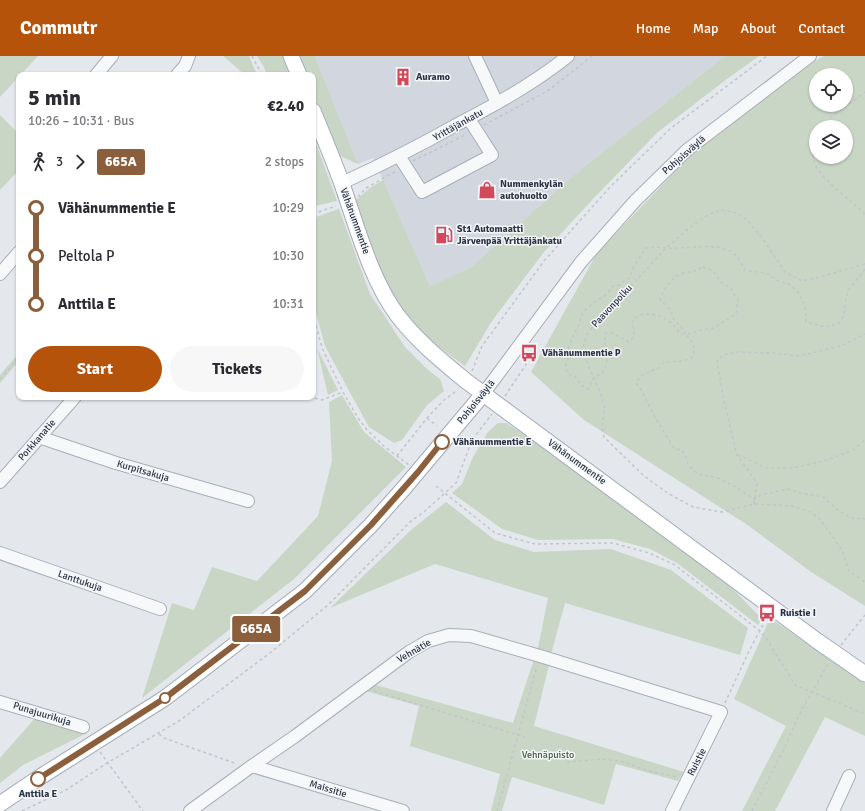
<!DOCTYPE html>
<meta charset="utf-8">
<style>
body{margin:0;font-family:Signika,sans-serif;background:#f7f7f7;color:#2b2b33;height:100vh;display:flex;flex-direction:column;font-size:15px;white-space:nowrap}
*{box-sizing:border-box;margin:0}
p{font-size:13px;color:#7c7c81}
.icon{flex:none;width:22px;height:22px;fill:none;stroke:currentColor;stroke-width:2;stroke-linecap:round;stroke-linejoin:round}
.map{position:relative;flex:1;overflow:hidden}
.details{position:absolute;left:16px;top:16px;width:300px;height:328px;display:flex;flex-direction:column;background:#fff;border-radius:8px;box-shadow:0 1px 3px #0004}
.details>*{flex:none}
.badge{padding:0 8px;border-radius:3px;font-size:14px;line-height:26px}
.buttons{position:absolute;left:809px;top:12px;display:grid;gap:8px}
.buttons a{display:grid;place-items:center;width:44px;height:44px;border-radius:50%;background:#fff;box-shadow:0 1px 3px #0004;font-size:20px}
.map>.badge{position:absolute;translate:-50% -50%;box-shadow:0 0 0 2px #fff}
.legs{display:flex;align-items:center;gap:6px;height:44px;padding:0 12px;font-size:13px}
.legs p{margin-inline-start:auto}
.summary{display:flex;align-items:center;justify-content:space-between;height:68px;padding:0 12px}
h1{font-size:22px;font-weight:700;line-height:30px}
.primary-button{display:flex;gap:8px;margin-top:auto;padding:8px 12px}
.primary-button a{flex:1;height:46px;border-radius:24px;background:#b45309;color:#fff;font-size:16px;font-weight:700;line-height:46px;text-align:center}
.primary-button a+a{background:#f7f7f7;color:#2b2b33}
ul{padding:0 12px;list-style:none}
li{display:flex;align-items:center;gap:14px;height:48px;font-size:15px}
li i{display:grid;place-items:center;width:6px;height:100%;margin:0 5px;background:currentColor}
li i::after{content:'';width:10px;height:10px;margin:-5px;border:3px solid;border-radius:50%;background:#fff}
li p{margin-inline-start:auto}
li:first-child i{background:linear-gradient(#0000 50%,currentColor 0)}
li:last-child i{background:linear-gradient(currentColor 50%,#0000 0)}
header{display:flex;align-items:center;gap:24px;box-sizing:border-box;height:56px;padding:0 20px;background:#b45309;color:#fff}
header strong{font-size:19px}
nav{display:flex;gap:22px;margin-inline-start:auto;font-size:14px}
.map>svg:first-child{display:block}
</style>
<header>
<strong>Commutr</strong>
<nav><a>Home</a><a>Map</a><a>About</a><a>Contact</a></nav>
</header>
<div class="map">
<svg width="865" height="755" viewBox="0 0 865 755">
<rect width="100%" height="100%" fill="#e4e7ec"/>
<polygon fill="#d2d6de" points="315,0 725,0 575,118 471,211 430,230 373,102 358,108"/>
<g fill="#c9d6c5" fill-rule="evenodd">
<polygon points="0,0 38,0 0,41"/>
<polygon points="223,0 249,0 257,19 245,19"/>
<polygon points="257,0 283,0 290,19 267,19 264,11"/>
<polygon points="293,0 315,0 358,108 340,100 313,43 313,19 302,19"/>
<polygon points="725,0 759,0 727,23 658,76 592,144 544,196 492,265 465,310 421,278 391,240 354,146 371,131 383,124 430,230 471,211 575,118"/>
<path d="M824,0H865V550L811,516L746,468L584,364L531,316L597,197L690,100L789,20ZM816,19H846V49H816ZM816,71H846V101H816Z"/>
<polygon points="0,59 19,78 19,114 0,134"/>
<polygon points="313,79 337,145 315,150 313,144"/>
<polygon points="339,153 370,238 405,291 428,314 440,323 444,335 427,349 402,384 394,387 369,371 348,333 325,290 313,246 313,162"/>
<polygon points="317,292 338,334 328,339"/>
<polygon points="19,297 19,305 0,327 0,319"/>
<polygon points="342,339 364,376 406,411 294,523 142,642 172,547 194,554 212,511 257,525 318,460 332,405 329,346"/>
<polygon points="498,367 506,367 551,395 731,531 762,563 758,569 677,507 650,493 613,483 538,484 502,473 452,437 462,428 473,401 488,376"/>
<polygon points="446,446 495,484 534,496 611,493 671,514 748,572 740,599 565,547 550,602 537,597 548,542 435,508 330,552 411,474"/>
<polygon points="770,562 865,627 865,680 825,661 775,755 742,755 786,670 734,643"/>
<polygon points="535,600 550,605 534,670 684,716 678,725 616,708 604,749 512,721 502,755 491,755 500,718 410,690 419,650 362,634 372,628 513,667"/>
<polygon points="37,660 81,674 85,678 23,709 0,727 0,702"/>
</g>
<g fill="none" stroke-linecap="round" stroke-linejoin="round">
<g stroke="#a9aeb7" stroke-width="14">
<g id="minor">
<polyline points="475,0 497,47"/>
<polyline points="96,19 112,0"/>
<polyline points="177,19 185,10 189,0"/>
<polyline points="399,100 422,136 492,99 469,63"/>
<path d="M342,127C381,109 419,90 456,69C495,49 533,28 568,0"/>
<polyline points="0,218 19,196"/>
<polyline points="484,337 581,206 635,145 687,94 810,0"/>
<polyline points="39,381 116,407 248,445"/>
<polyline points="0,426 75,341"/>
<polyline points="0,497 160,553"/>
<polyline points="0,646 83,671"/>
<polyline points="252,710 403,755"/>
<polyline points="190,755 249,712 294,681 409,596 428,585 449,579 471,580 540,600 721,656 672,755"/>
<polyline points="833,755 849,720"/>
</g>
</g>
<g stroke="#a3abb8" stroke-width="17">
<g id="major">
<polyline points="291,0 299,19"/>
<path d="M313,55C323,79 333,103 342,128C357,171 371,224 398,260C417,285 442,305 466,325L816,584L865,618"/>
<polyline points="0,748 37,723 165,642 305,535 371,469 404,432 484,337"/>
</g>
</g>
<g stroke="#c2c5cb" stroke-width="1.5" stroke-dasharray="3 3" stroke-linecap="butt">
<polyline points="252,0 262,19"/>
<polyline points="484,69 549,34 592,0"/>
<polyline points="822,71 830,62 865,36"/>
<path d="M816,81C813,89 812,98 814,106C818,121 853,146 865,158"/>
<polyline points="413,105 467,78"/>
<polyline points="358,141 366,132 396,115"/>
<polyline points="313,154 314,158"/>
<polyline points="313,158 336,150"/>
<polyline points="865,208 820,221 802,225 785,216 763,183 747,164 737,157 721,154 708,159 688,173 665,193 644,216 604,257 587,278 582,295 600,336 605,352 602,370 604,381 644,420 669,438 693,451 722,456 754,448 792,450 809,455 820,463 842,494 849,515 865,526"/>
<path d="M703,211L712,214L721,226L731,233L738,244L736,258L712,273L701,274L686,279L681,271L673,262L670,254L660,243C665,232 671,220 684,217C693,215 694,216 703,211Z"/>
<path d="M865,213L848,235L845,247L844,259L838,268L825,271L806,266V256L804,248L798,236L791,229L778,225L769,218L745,214C742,209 738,200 732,196C715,187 695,192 677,192C666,193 657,190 646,192L634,210L629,222L619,229L613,230L606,239L593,247L583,256L579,268L569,289L568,303L565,312L570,319L575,320L581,329L587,333L590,332C591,324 594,320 602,318L606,309L608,296L605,293V277H612L629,286L632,283L634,277L632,266C633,266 636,261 636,261C644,255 660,259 667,264C673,267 677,273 680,278L686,279C692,285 695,291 694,300L684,305L665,306L659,312L650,315L641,320L636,327L640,332L655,361L674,392L682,395L685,398L688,409L698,418L718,422L734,430L754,443L761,439L788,433L800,437L823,441L839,455L851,462L865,463"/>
<polyline points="313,258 322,292 343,336 358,362 367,374 385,391 409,409"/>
<polyline points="472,315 482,290 544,205 610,131 671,72 767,0"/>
<polyline points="0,323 19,301"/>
<polyline points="505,340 527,307 529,295"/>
<polyline points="309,341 322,344 343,336"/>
<polyline points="427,362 437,370"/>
<polyline points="738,399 767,412 793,412 827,404 853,394 865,384"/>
<polyline points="397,400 427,362 444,344 458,334"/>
<polyline points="436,430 495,477 535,488 613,487 649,497 675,509 760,575 766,582 795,629 865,658"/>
<polyline points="754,448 757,427 737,399 724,346 717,305 723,299 737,296 773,297 800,300 843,289 865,278"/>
<polyline points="841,589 865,559"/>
<polyline points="374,635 525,681"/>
<polyline points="725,647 749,595 766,563"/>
<polyline points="159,678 164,682 237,708"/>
<polyline points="100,696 143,755"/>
<polyline points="567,706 601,703 620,705 649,715 677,721"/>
<polyline points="22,755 66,734 107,707 179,665 270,597 328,549 410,466 425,455 456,427 472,384 492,358"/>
<polyline points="497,755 537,610"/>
<polyline points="752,755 785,691 799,659 828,608"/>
</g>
<use href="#minor" stroke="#f7f8fa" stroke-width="12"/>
<use href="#major" stroke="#fff" stroke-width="15"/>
</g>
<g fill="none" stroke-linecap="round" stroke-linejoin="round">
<g stroke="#fff" stroke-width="9">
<polyline id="line-1" points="38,723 165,642 305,535 371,469 418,416 442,386"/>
</g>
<use href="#line-1" stroke="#8b5e3c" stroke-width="6"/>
</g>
<defs>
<g id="building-bare" transform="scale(1.38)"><path d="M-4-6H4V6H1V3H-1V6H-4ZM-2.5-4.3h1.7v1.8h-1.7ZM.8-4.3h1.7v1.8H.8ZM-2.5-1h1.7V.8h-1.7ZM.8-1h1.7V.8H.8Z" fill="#d1495b" stroke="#f4f6f9" stroke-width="2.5" paint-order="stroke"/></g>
<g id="shop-bare" transform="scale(1.38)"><path d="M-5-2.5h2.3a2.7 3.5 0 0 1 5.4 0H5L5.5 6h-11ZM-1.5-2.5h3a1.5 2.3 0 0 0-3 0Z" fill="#d1495b" stroke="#f4f6f9" stroke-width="2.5" paint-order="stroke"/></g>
<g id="fuel-bare" transform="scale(1.38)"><path d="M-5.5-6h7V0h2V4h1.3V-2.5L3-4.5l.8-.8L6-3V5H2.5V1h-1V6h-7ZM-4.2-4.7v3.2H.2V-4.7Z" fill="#d1495b" stroke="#f4f6f9" stroke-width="2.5" paint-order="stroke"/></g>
<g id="bus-bare" transform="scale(1.38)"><path d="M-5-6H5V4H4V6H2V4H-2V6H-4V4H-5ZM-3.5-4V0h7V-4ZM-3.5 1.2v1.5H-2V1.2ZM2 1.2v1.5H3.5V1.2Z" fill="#d1495b" stroke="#f4f6f9" stroke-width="2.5" paint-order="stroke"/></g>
</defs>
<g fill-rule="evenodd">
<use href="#building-bare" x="403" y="21"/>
<use href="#shop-bare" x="487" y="134"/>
<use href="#fuel-bare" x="444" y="179"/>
<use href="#bus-bare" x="529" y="297"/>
<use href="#bus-bare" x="767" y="557"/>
</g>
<g fill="#fff" stroke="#8b5e3c" stroke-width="2">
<circle cx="442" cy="386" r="7"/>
<circle cx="165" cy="642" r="5"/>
<circle cx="38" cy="723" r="7"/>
</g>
<g text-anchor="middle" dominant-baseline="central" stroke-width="3" stroke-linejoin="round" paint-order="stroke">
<g font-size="10" font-weight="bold" fill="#2b3445" stroke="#f4f6f9" text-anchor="start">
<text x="416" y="21">Auramo</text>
<text x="500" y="128">Nummenkylän<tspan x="500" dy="12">autohuolto</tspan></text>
<text x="457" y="173">St1 Automaatti<tspan x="457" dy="12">Järvenpää Yrittäjänkatu</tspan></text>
<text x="542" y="297">Vähänummentie P</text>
<text x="780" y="557">Ruistie I</text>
</g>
<g font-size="10" fill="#2b3445" stroke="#f4f6f9">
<text transform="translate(458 69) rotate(-29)">Yrittäjänkatu</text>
<text transform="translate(684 99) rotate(-41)">Pohjoisväylä</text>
<text transform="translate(355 165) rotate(70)">Vähänummentie</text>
<text transform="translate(612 250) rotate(-47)">Paavonpolku</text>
<text transform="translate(476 346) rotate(-51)">Pohjoisväylä</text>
<text transform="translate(37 384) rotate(-49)">Porkkanatie</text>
<text transform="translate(577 406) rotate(36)">Vähänummentie</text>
<text transform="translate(143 415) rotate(16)">Kurpitsakuja</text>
<text transform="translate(80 525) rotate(19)">Lanttukuja</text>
<text transform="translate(414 595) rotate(-30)">Vehnätie</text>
<text transform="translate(42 658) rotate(17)">Punajuurikuja</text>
<text transform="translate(697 706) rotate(-63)">Ruistie</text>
<text transform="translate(328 733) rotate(17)">Maissitie</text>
</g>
<g font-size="10" font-weight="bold" fill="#2b3445" stroke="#f4f6f9" text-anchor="start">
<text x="453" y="386">Vähänummentie E</text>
<text x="38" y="738" text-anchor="middle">Anttila E</text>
</g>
<g font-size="10" fill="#3f6138" stroke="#f4f6f9">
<text x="548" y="699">Vehnäpuisto</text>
</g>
</g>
</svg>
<div class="buttons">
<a><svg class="icon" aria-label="locate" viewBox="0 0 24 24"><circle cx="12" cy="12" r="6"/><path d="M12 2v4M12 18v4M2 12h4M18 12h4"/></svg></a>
<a><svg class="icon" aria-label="layers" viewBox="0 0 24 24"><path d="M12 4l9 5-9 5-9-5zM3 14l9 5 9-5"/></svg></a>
</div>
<b class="badge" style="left:256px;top:573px;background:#8b5e3c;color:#fff">665A</b>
<section class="details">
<div class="summary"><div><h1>5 min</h1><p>10:26 – 10:31 · Bus</p></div><b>€2.40</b></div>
<div class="legs"><svg class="icon" aria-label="walk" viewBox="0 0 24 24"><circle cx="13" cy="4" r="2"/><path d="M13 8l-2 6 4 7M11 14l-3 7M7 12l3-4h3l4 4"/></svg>3<svg class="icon" aria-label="forward" viewBox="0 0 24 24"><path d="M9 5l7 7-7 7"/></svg><b class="badge" style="background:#8b5e3c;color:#fff">665A</b><p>2 stops</p></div>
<ul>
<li><i style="color:#8b5e3c"></i><b>Vähänummentie E</b><p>10:29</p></li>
<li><i style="color:#8b5e3c"></i><span>Peltola P</span><p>10:30</p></li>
<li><i style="color:#8b5e3c"></i><b>Anttila E</b><p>10:31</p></li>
</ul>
<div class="primary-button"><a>Start</a><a>Tickets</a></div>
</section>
</div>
